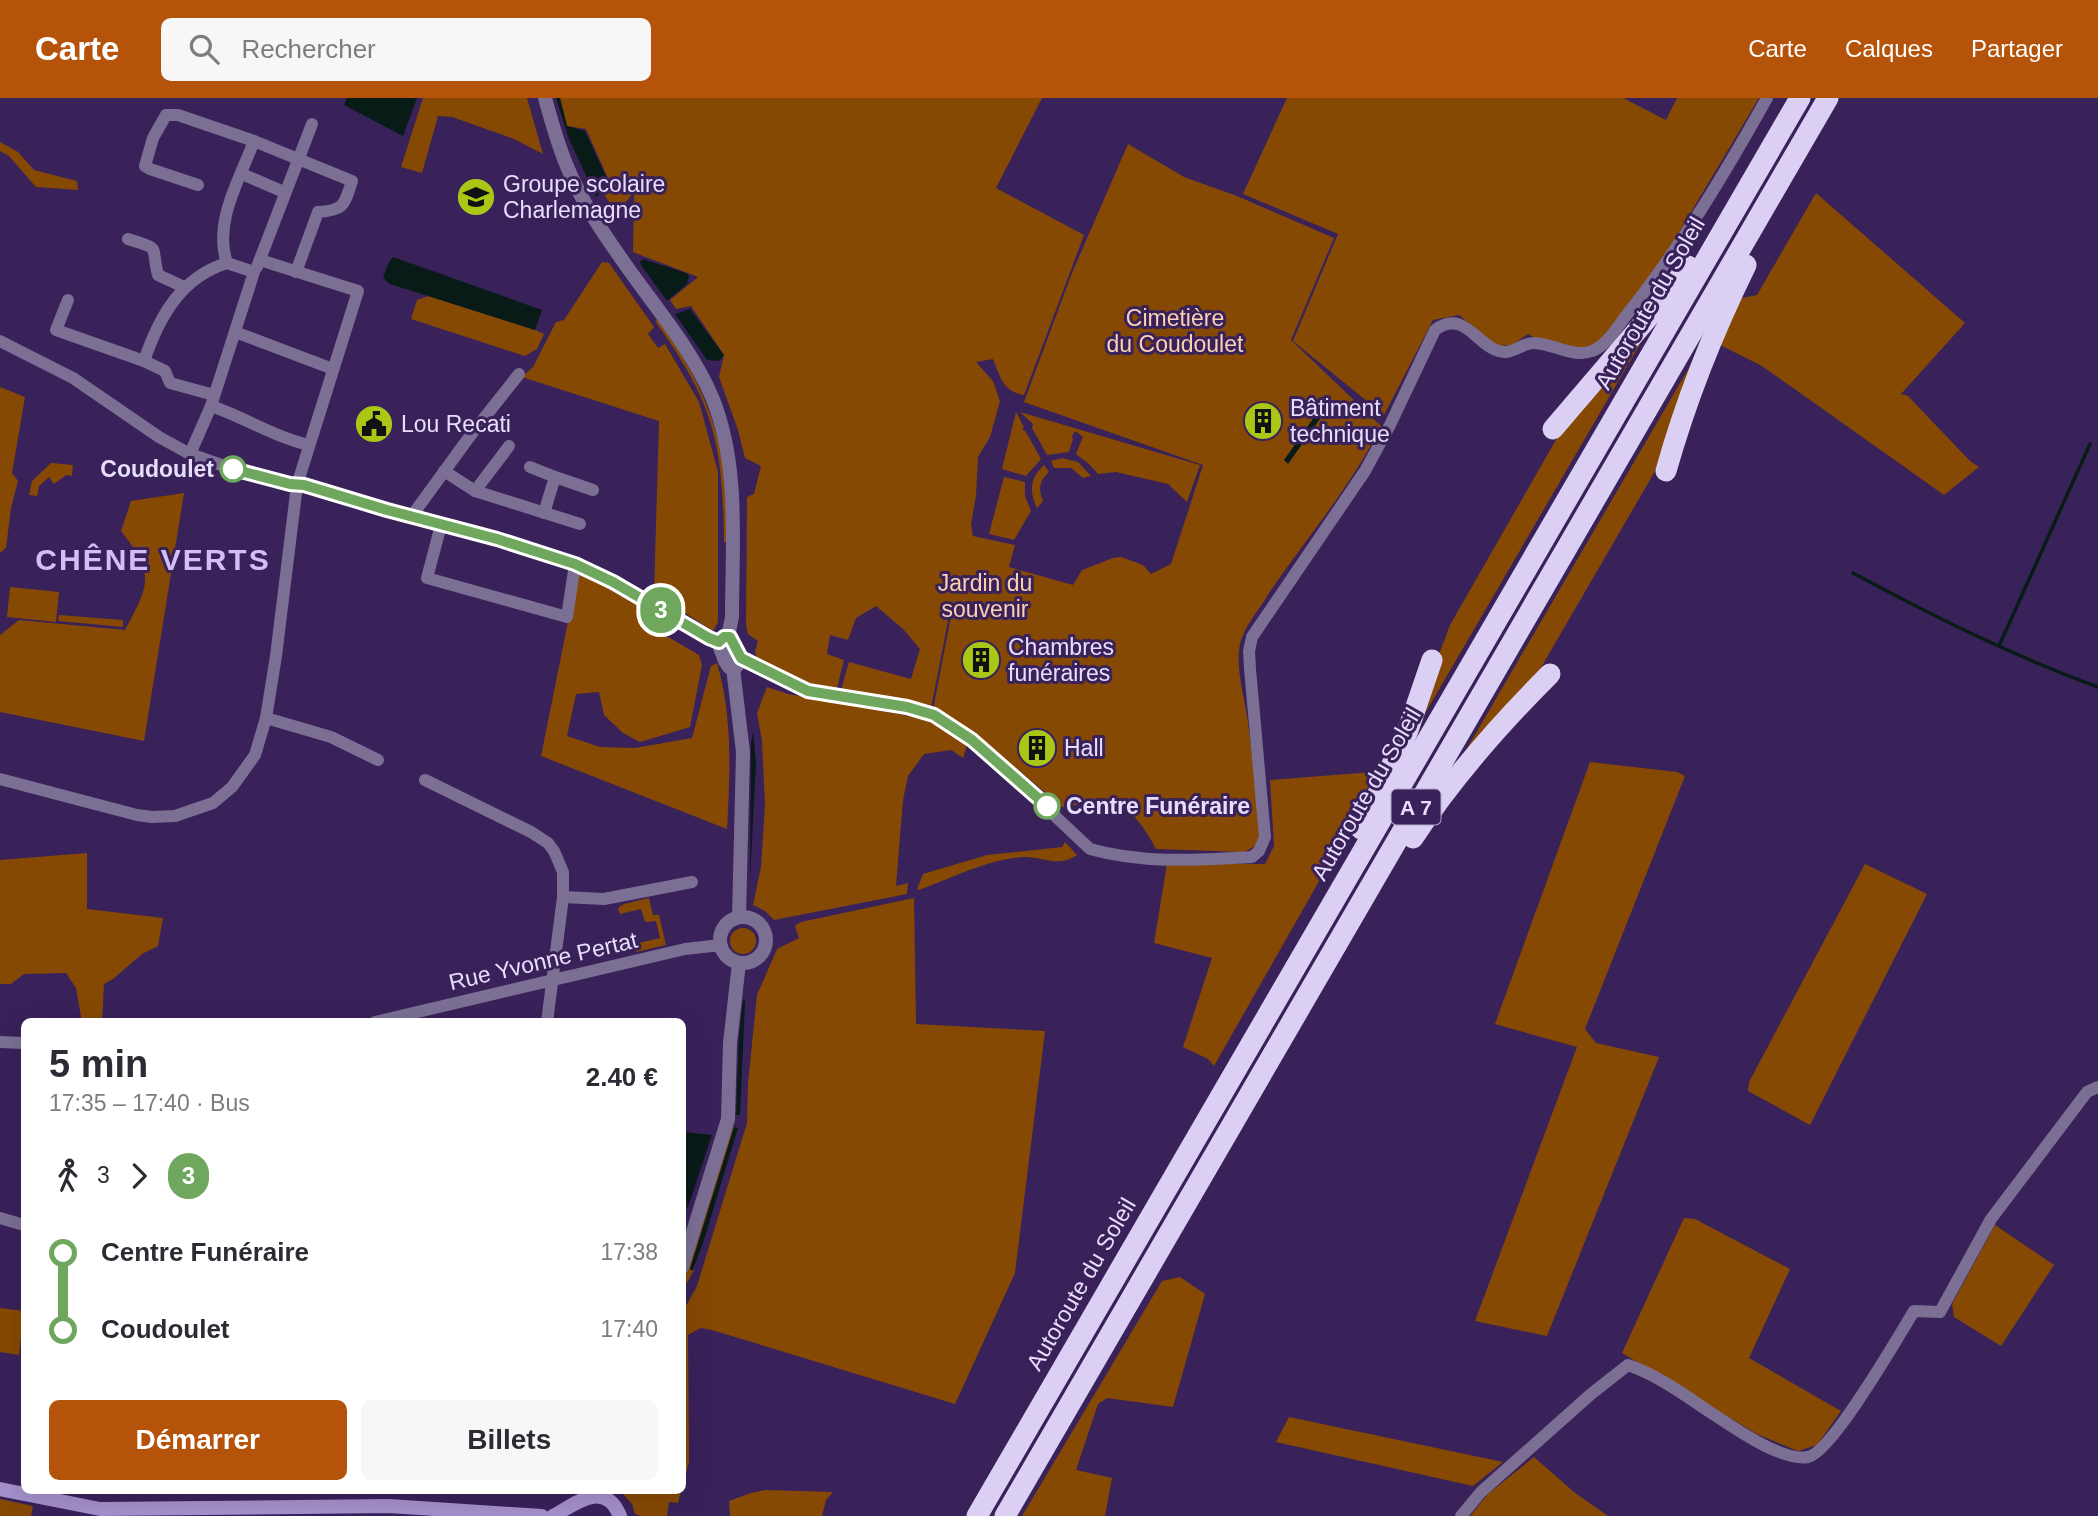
<!DOCTYPE html>
<html lang="fr">
<meta charset="utf-8">
<style>
body{margin:0;font-family:Helvetica,sans-serif;background:#f7f7f7;color:#2b2b33;height:100vh;display:flex;flex-direction:column;font-size:26px;white-space:nowrap}
*{box-sizing:border-box;margin:0}
p{font-size:23px;color:#7c7c81}
.icon{flex:none;width:38px;height:38px;fill:none;stroke:currentColor;stroke-width:2;stroke-linecap:round;stroke-linejoin:round}
.map{position:relative;flex:1;overflow:hidden}
.panel{position:absolute;left:21px;top:920px;width:665px;height:476px;display:flex;flex-direction:column;background:#fff;border-radius:10px;box-shadow:0 7px 28px #0002}
.panel>*{flex:none}
.badge{padding:0 14px;border-radius:23px;font-size:24px;line-height:46px}
.map>.badge{position:absolute;translate:-50% -50%;box-shadow:0 0 0 4px #fff}
.legs{display:flex;align-items:center;gap:10px;height:77px;padding:0 28px;font-size:23px}
.legs p{margin-inline-start:auto}
.summary{display:flex;align-items:center;justify-content:space-between;height:119px;padding:0 28px}
h1{font-size:38px;font-weight:600;line-height:52px}
.primary-button{display:flex;gap:14px;margin-top:auto;padding:14px 28px}
.primary-button a{flex:1;height:80px;border-radius:10px;background:#b45309;color:#fff;font-size:28px;font-weight:600;line-height:80px;text-align:center}
.primary-button a+a{background:#f7f7f7;color:#2b2b33}
ul{padding:0 28px;list-style:none}
li{display:flex;align-items:center;gap:24px;height:77px;font-size:26px}
li i{display:grid;place-items:center;width:10px;height:100%;margin:0 9px;background:currentColor}
li i::after{content:'';width:18px;height:18px;margin:-9px;border:5px solid;border-radius:50%;background:#fff}
li p{margin-inline-start:auto}
li:first-child i{background:linear-gradient(#0000 50%,currentColor 0)}
li:last-child i{background:linear-gradient(currentColor 50%,#0000 0)}
header{display:flex;align-items:center;gap:42px;box-sizing:border-box;height:98px;padding:0 35px;background:#b45309;color:#fff}
header strong{font-size:33px}
nav{display:flex;gap:38px;margin-inline-start:auto;font-size:24px}
.search{width:490px;height:63px;background:#f7f7f7;display:flex;align-items:center;gap:18px;box-sizing:border-box;padding:0 24px;border-radius:10px;color:#7c7c81;font-size:26px}
.map>svg:first-child{display:block}
</style>
<header>
<strong>Carte</strong>
<div class="search"><svg class="icon" aria-label="search" viewBox="0 0 24 24"><circle cx="10" cy="10" r="6"/><path d="M15 15l6 6"/></svg>Rechercher</div>
<nav><a>Carte</a><a>Calques</a><a>Partager</a></nav>
</header>
<div class="map">
<svg width="2098" height="1418" viewBox="0 0 2098 1418">
<rect width="100%" height="100%" fill="#39215a"/>
<g fill="#864904">
<polygon points="423,0 527,0 543,56 514,41 452,19 438,18 422,75 401,69"/>
<path d="M560,0H1042L996,90L1084,137L1024,297C1003,294 1000,278 993,261L976,264L993,283L1000,303L990,339L978,359L976,398L971,426L973,438L1015,447L1009,469L1073,487L1082,472L1113,460L1121,459L1143,467L1151,476L1171,466L1203,367L1024,304L1072,175L1128,46L1184,79L1237,98L1334,140L1291,242L1381,328C1351,389 1307,439 1269,495C1260,511 1244,528 1240,546C1235,571 1245,600 1248,625C1253,661 1256,699 1260,736L1255,748L1244,754L1156,751C1147,734 1129,704 1107,702C1094,701 1077,707 1064,710L989,648L933,612L951,518H949L931,610L840,595L849,564L911,581L920,551L903,531L876,508L856,520L848,542L830,537L827,556L844,562L836,594L804,587L758,564L755,554L758,543L748,536L746,527L747,399L754,396L761,368L745,360L738,332L719,279L724,257L691,208L676,211L670,202L698,179L633,154L634,94L617,115L602,94L611,87L586,31L567,28Z"/>
<polygon points="1287,0 1623,0 1666,22 1677,0 1759,0 1675,141 1658,175 1589,258 1560,255 1528,236 1512,247 1495,248 1459,217 1433,222 1384,317 1293,243 1338,136 1243,96"/>
<polygon points="0,44 18,54 34,72 77,83 78,92 36,89 9,58 0,53"/>
<polygon points="1816,95 1965,225 1901,296 1908,298 1970,363 1979,369 1944,397 1762,268 1718,246 1742,200 1757,197"/>
<polygon points="602,164 609,165 654,229 648,236 658,250 665,246 699,304 718,374 718,524 713,533 665,502 671,492 657,490 654,496 659,323 522,279 533,269 556,224 564,222"/>
<polygon points="429,198 535,232 544,236 537,251 525,258 411,221 417,202"/>
<path d="M658,222C693,270 718,319 725,379C728,400 726,423 727,444H724C723,345 714,305 655,223Z"/>
<polygon points="1647,234 1409,643 1407,642 1450,527 1569,319"/>
<polygon points="1697,256 1654,375 1550,554 1533,584 1455,671"/>
<polygon points="0,289 25,299 12,375 18,383 11,410 6,450 0,455"/>
<polygon points="1016,314 1024,329 1022,331 1026,334 1041,361 1026,378 1002,371"/>
<polygon points="1020,314 1200,367 1187,404 1168,386 1116,374 1098,376 1089,366 1076,356 1083,339 1077,334 1074,334 1072,339 1073,341 1069,354 1047,357 1032,330 1033,326"/>
<polygon points="1062,360 1078,364 1091,378 1083,380 1071,370 1054,370 1051,363"/>
<polygon points="51,365 73,367 72,378 66,377 54,386 49,379 39,388 37,398 29,397 32,383"/>
<path d="M1044,367L1049,374C1039,383 1038,391 1043,403L1037,410C1029,393 1030,380 1044,367Z"/>
<polygon points="1004,379 1025,384 1025,398 1031,413 1014,442 989,436"/>
<path d="M184,395L144,643L0,614V537L19,522L125,532C150,485 155,476 121,433L131,403Z"/>
<path d="M578,474L639,506L648,521L654,537L663,536L699,557L702,567L690,629L640,644L623,635L604,617L599,594L576,596L567,638L600,649L635,650L692,640L711,568L717,565C733,620 730,675 727,731L541,658Z"/>
<polygon points="10,489 59,494 56,524 7,519"/>
<polygon points="59,517 123,522 123,529 58,523"/>
<polygon points="767,589 788,596 931,622 967,647 963,660 951,652 924,656 908,678 903,702 896,788 908,785 907,796 774,822 765,813 753,807 761,769 765,707 762,643 757,615"/>
<polygon points="1590,664 1677,674 1685,678 1585,931 1596,945 1659,959 1547,1238 1475,1223 1577,949 1495,926"/>
<polygon points="1373,674 1359,713 1214,968 1208,961 1183,949 1212,860 1154,845 1167,766 1265,766 1274,748 1270,682"/>
<path d="M1065,744L1077,757C1057,770 1046,759 1024,759C988,761 952,780 919,792L917,791L923,776L987,757L1062,749Z"/>
<polygon points="87,755 87,811 163,820 158,848 142,856 113,881 104,886 102,924 82,924 76,890 66,875 24,876 11,886 0,886 0,762"/>
<polygon points="1865,766 1927,796 1810,1027 1748,993 1749,984"/>
<polygon points="649,800 653,817 659,817 666,847 636,854 634,846 660,840 656,823 645,824 641,811 620,816 618,810 624,806"/>
<polygon points="914,800 916,926 1045,933 1015,1175 955,1306 712,1232 701,1230 688,1237 689,1364 683,1387 683,1213 697,1188 747,1025 748,985 757,897 777,851 799,840 795,828 801,824"/>
<circle cx="743" cy="843" r="13"/>
<polygon points="731,1028 734,1029 690,1171 694,1172 683,1192 683,1185"/>
<polygon points="1684,1120 1695,1121 1790,1171 1749,1260 1841,1313 1817,1347 1798,1353 1757,1336 1622,1255"/>
<polygon points="1995,1127 2054,1167 2001,1248 1954,1219 1952,1206"/>
<polygon points="1180,1179 1205,1196 1173,1309 1107,1300 1098,1306 1076,1372 1112,1380 1105,1418 1022,1418 1162,1183"/>
<polygon points="0,1210 24,1213 19,1257 0,1254"/>
<polygon points="1289,1319 1503,1364 1473,1388 1276,1344"/>
<polygon points="1534,1359 1574,1394 1608,1418 1470,1418 1488,1396"/>
<polygon points="765,1392 833,1394 826,1402 822,1418 730,1418 729,1403 751,1395"/>
<polygon points="620,1393 681,1393 678,1405 669,1404 667,1418 641,1418 635,1416 632,1406"/>
<polygon points="0,1401 33,1408 31,1418 0,1418"/>
</g>
<g fill="#081b17">
<polygon points="347,0 417,0 403,38 344,7"/>
<polygon points="556,0 560,0 567,28 585,33 609,85 609,87 596,99 569,41"/>
<polygon points="393,159 542,212 535,232 390,186 383,180 388,166"/>
<polygon points="643,161 686,175 689,178 687,186 667,203 641,167 640,164"/>
<polygon points="690,211 724,257 719,263 707,262 675,216"/>
<polygon points="1317,315 1322,318 1288,366 1284,362"/>
<polygon points="753,634 756,664 750,781 751,645"/>
<polygon points="743,902 745,902 740,1017 736,1017 739,940"/>
<polygon points="734,1029 738,1030 702,1148 692,1173 690,1171"/>
<polygon points="685,1034 712,1037 687,1112 682,1058"/>
</g>
<g fill="none" stroke-linecap="round" stroke-linejoin="round">
<g stroke="#081b17" stroke-width="3.5">
<path d="M1853,475C1933,518 2013,558 2098,589"/>
<polyline points="1999,548 2090,346"/>
</g>
<g stroke="#7b6f94" stroke-width="12">
<polyline points="242,76 284,94"/>
<polyline points="198,87 150,71 145,68 153,40 166,17 178,17 254,43"/>
<path d="M128,141C163,152 150,147 158,177L184,189"/>
<path d="M227,165C213,124 240,81 254,43L352,83C344,107 345,112 318,114L296,174"/>
<polyline points="257,169 312,26"/>
<polyline points="68,202 56,232 144,263 165,273 170,285 214,297"/>
<polyline points="235,234 333,271"/>
<polyline points="0,243 73,280 159,339 190,356 233,371 290,386 304,387 387,412 497,441 575,466 719,544"/>
<path d="M144,263C159,219 181,179 227,165"/>
<path d="M211,308C244,319 274,339 309,347"/>
<polyline points="190,356 211,308 254,174 227,165"/>
<polyline points="530,369 555,379 544,415"/>
<polyline points="444,373 475,393 580,426"/>
<polyline points="555,379 593,392"/>
<polyline points="475,393 509,348"/>
<polyline points="411,419 470,338 519,276"/>
<polyline points="441,427 427,480 567,519 575,466"/>
<path d="M741,560L808,593L907,609L934,617L956,630L1001,667L1090,751C1143,766 1197,762 1252,759L1259,753L1265,739L1250,571L1249,553L1252,539L1365,373L1390,327L1435,232C1466,209 1478,253 1505,254C1515,254 1524,244 1535,245C1553,246 1574,260 1592,253C1606,248 1617,230 1625,219C1679,152 1725,75 1767,0"/>
<polyline points="266,620 331,639 378,662"/>
<polyline points="0,681 137,717 152,719 175,718 213,705 232,689 255,657 266,620 276,558 297,387 358,193 260,162"/>
<polyline points="425,682 531,734 548,745 554,753 563,774 563,799 547,924"/>
<polyline points="563,799 604,801 692,784"/>
<polyline points="375,924 685,851 721,847"/>
<polyline points="0,944 24,945"/>
<polyline points="0,1120 24,1127"/>
<path d="M1461,1418L1481,1394L1591,1296L1628,1267C1660,1278 1687,1299 1716,1318C1736,1331 1783,1364 1808,1359C1832,1354 1898,1239 1914,1213L1940,1214L1991,1121L2087,994L2098,989"/>
</g>
<g stroke="#7b6f94" stroke-width="14">
<path d="M545,0C551,22 557,44 566,66C580,101 603,135 625,166C655,209 691,250 712,299C740,367 732,447 732,519L728,539"/>
<polygon points="724,539 732,541 740,564 736,569 729,569 725,563 719,547"/>
<polyline points="733,570 743,654 739,819"/>
<circle cx="743" cy="842" r="23"/>
<polyline points="682,1169 728,1021 730,945 739,865"/>
</g>
<g stroke="#a591cc" stroke-width="14">
<polyline points="0,1391 100,1411 389,1408 542,1418"/>
<path d="M553,1418C575,1406 605,1381 620,1418"/>
</g>
<g stroke="#dbd0f4" stroke-width="21">
<polyline points="1553,331 1658,208 1688,168"/>
<path d="M1666,373C1686,302 1713,234 1746,167"/>
<polyline points="1361,731 1407,635 1432,562"/>
<path d="M1413,740C1452,680 1499,627 1550,576"/>
<polyline points="977,1418 1800,0"/>
<polyline points="1005,1418 1828,0"/>
</g>
</g>
<g fill="none" stroke-linecap="round" stroke-linejoin="round">
<g stroke="#fff" stroke-width="16">
<polyline id="line-1" points="233,371 290,386 304,387 387,412 497,441 575,466 613,484 709,540 719,544 724,539 730,539 741,560 808,593 907,609 934,617 972,642 1047,708"/>
</g>
<use href="#line-1" stroke="#6ea75d" stroke-width="10"/>
</g>
<defs>
<g id="school-disc" transform="scale(2.0125)"><circle r="9.5" fill="#abc716" stroke="#39215a"/><path d="M0-5L7-2L0 1L-7-2ZM-4 1L0 2.5L4 1V4Q0 6-4 4Z" fill="#111"/></g>
<g id="building-disc" transform="scale(2.0125)"><circle r="9.5" fill="#abc716" stroke="#39215a"/><path d="M-4-6H4V6H1V3H-1V6H-4ZM-2.5-4.3h1.7v1.8h-1.7ZM.8-4.3h1.7v1.8H.8ZM-2.5-1h1.7V.8h-1.7ZM.8-1h1.7V.8H.8Z" fill="#111"/></g>
<g id="civic-disc" transform="scale(2.0125)"><circle r="9.5" fill="#abc716" stroke="#39215a"/><path d="M-.6-6.5H3V-4.5H.6V-3L4-1V1h2V6H-6V1h2V-1L-.6-3ZM-1.2 2.5V6h2.4V2.5Z" fill="#111"/></g>
</defs>
<g fill-rule="evenodd">
<use href="#school-disc" x="476" y="99"/>
<use href="#building-disc" x="1263" y="323"/>
<use href="#civic-disc" x="374" y="326"/>
<use href="#building-disc" x="981" y="562"/>
<use href="#building-disc" x="1037" y="650"/>
</g>
<g fill="#fff" stroke="#6ea75d" stroke-width="3.5">
<circle cx="233" cy="371" r="12"/>
<circle cx="1047" cy="708" r="12"/>
</g>
<g text-anchor="middle" dominant-baseline="central" stroke-width="6" stroke-linejoin="round" paint-order="stroke">
<rect fill="#39215a" stroke="#b3a5cb" stroke-width="2" x="1391.5" y="691.5" width="49" height="35" rx="5"/>
<g font-size="21" font-weight="bold" fill="#e7defb">
<text x="1416" y="709">A 7</text>
</g>
<g font-size="23" fill="#e7defb" stroke="#39215a" text-anchor="start">
<text x="503" y="86">Groupe scolaire<tspan x="503" dy="26">Charlemagne</tspan></text>
<text x="1290" y="310">Bâtiment<tspan x="1290" dy="26">technique</tspan></text>
<text x="401" y="326">Lou Recati</text>
<text x="1008" y="549">Chambres<tspan x="1008" dy="26">funéraires</tspan></text>
<text x="1064" y="650">Hall</text>
</g>
<g font-size="23" fill="#e7defb" stroke="#39215a">
<text transform="translate(1650 205) rotate(-60)">Autoroute du Soleil</text>
<text transform="translate(1366 696) rotate(-60)">Autoroute du Soleil</text>
<text transform="translate(543 863) rotate(-13)">Rue Yvonne Pertat</text>
<text transform="translate(1081 1186) rotate(-60)">Autoroute du Soleil</text>
</g>
<g font-size="23" fill="#fad1b1" stroke="#39215a">
<text x="1175" y="220">Cimetière<tspan x="1175" dy="26">du Coudoulet</tspan></text>
<text x="985" y="485">Jardin du<tspan x="985" dy="26">souvenir</tspan></text>
</g>
<g font-size="23" font-weight="bold" fill="#e7defb" stroke="#39215a" text-anchor="end">
<text x="214" y="371">Coudoulet</text>
<text x="1066" y="708" text-anchor="start">Centre Funéraire</text>
</g>
<g font-size="30" font-weight="bold" letter-spacing="2" fill="#d1bff6" stroke="#39215a">
<text x="153" y="461">CHÊNE VERTS</text>
</g>
</g>
</svg>
<b class="badge" style="left:661px;top:512px;background:#6ea75d;color:#fff">3</b>
<section class="panel">
<div class="summary"><div><h1>5 min</h1><p>17:35 – 17:40 · Bus</p></div><b>2.40 €</b></div>
<div class="legs"><svg class="icon" aria-label="walk" viewBox="0 0 24 24"><circle cx="13" cy="4" r="2"/><path d="M13 8l-2 6 4 7M11 14l-3 7M7 12l3-4h3l4 4"/></svg>3<svg class="icon" aria-label="forward" viewBox="0 0 24 24"><path d="M9 5l7 7-7 7"/></svg><b class="badge" style="background:#6ea75d;color:#fff">3</b></div>
<ul>
<li><i style="color:#6ea75d"></i><b>Centre Funéraire</b><p>17:38</p></li>
<li><i style="color:#6ea75d"></i><b>Coudoulet</b><p>17:40</p></li>
</ul>
<div class="primary-button"><a>Démarrer</a><a>Billets</a></div>
</section>
</div>
